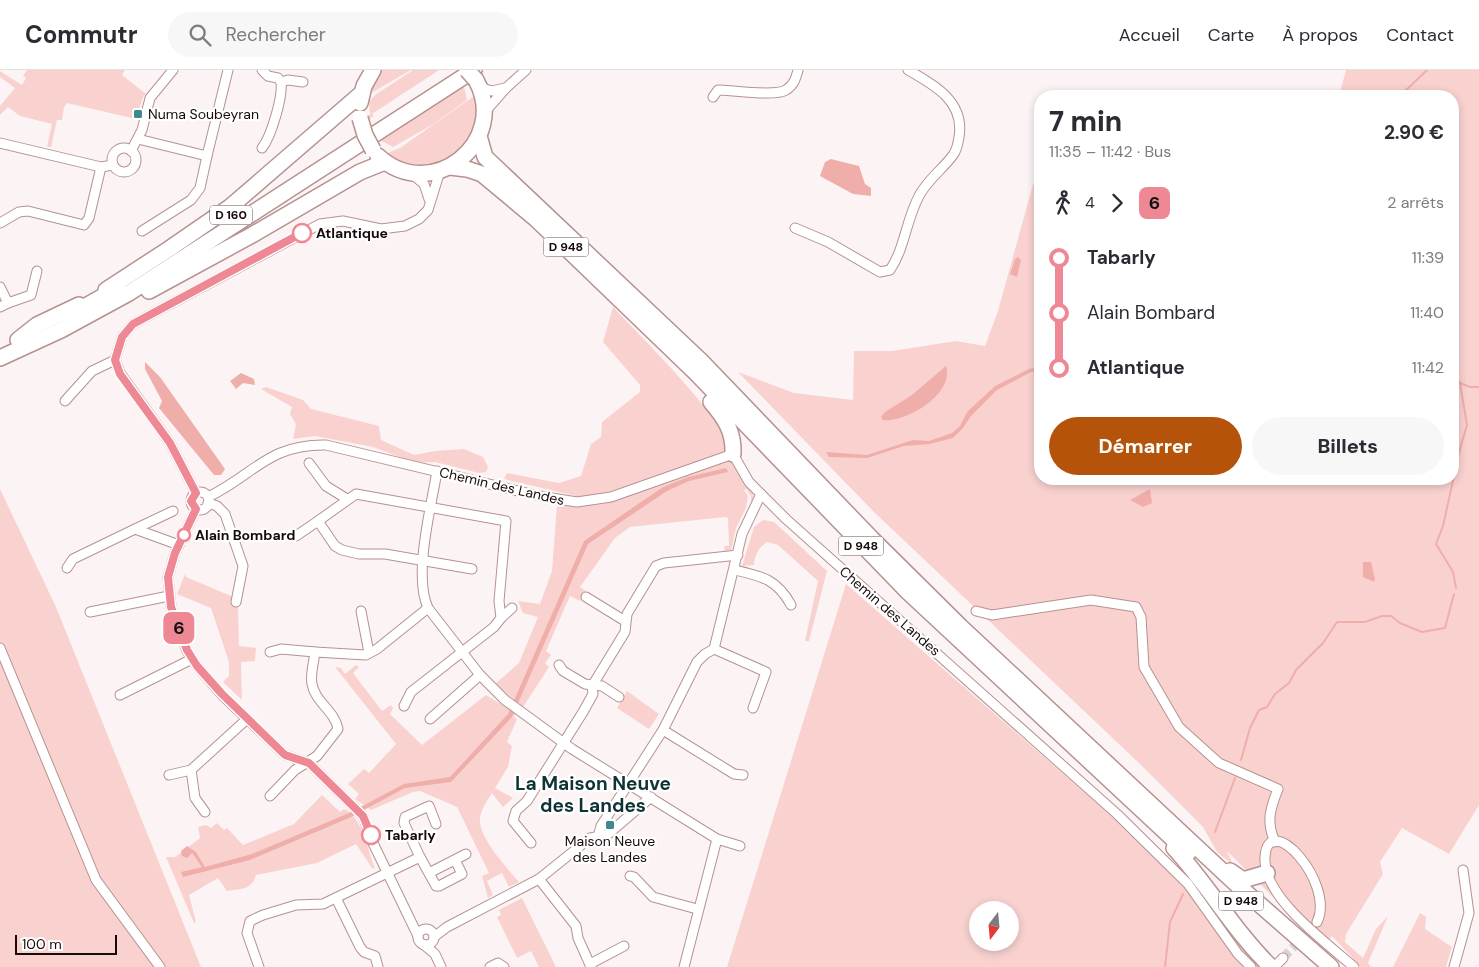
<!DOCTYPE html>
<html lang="fr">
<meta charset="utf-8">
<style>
body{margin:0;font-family:"DM Sans",sans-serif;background:#f7f7f7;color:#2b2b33;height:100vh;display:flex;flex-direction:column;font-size:19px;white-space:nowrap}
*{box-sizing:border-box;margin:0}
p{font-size:16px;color:#7c7c81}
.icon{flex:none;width:28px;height:28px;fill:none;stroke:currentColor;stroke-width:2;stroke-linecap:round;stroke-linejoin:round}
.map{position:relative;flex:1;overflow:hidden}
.drawer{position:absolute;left:1034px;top:20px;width:425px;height:395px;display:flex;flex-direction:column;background:#fff;border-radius:20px;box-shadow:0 2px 8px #0003}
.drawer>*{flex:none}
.badge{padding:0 10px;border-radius:8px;font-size:18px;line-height:32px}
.needle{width:32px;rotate:196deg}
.buttons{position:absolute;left:969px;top:831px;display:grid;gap:10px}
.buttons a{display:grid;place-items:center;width:50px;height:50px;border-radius:50%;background:#fff;box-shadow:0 2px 8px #0003;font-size:25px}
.scale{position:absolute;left:15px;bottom:12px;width:102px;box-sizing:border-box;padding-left:5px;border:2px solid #170b0a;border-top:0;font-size:14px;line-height:18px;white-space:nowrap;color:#170b0a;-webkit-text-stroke:4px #fff;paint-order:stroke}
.map>.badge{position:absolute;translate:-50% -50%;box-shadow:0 0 0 2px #fff}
.legs{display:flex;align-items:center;gap:8px;height:55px;padding:0 15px;font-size:16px}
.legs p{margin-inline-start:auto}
.headline{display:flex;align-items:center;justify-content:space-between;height:85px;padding:0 15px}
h1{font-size:28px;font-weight:800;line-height:38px}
.primary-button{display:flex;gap:10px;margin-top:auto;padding:10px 15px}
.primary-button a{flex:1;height:58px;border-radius:30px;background:#b45309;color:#fff;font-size:20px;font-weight:800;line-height:58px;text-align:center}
.primary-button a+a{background:#f7f7f7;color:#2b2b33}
ul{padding:0 15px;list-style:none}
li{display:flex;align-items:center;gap:18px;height:55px;font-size:19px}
li i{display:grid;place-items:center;width:8px;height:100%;margin:0 6px;background:currentColor}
li i::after{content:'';width:12px;height:12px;margin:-6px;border:4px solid;border-radius:50%;background:#fff}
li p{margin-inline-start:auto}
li:first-child i{background:linear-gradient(#0000 50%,currentColor 0)}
li:last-child i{background:linear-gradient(currentColor 50%,#0000 0)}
header{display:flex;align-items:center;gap:30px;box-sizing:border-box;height:70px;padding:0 25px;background:#fff;border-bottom:1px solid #e1e1e2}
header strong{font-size:24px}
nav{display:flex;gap:28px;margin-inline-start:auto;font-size:18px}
.search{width:350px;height:45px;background:#f7f7f7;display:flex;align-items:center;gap:12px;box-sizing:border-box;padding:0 18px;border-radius:28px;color:#7c7c81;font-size:19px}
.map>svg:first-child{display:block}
</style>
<header>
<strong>Commutr</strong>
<div class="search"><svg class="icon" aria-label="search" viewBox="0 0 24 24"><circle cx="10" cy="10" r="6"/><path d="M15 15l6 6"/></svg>Rechercher</div>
<nav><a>Accueil</a><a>Carte</a><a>À propos</a><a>Contact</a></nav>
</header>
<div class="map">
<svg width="1479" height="897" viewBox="0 0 1479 897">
<rect width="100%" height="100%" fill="#fcf4f4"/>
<g fill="#f9d2d0" fill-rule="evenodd">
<polygon points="27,0 125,0 122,5 146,24 143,27 136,49 67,33 64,37 62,50 57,50 51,77 47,77 52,54 20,46 8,37 0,45 0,36 15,18 0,7 0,1 22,15 26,8 23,6"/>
<polygon points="382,0 411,0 366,26 376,5"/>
<polygon points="413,0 439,0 372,44 374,46 366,51 370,44 369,32 375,25"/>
<polygon points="1346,0 1479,0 1479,735 1449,784 1402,758 1380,792 1383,804 1346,864 1345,872 1363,888 1376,859 1388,846 1368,893 1371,897 1361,897 1332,866 1324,878 1227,781 1233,795 1217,782 1203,757 1141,695 874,442 738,302 794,323 853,330 854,281 892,281 956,271 985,276 998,241 1033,114 1040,114 1040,409 1452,409 1452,26 1339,26"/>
<polygon points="464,16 467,30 432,55 393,77 380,70"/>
<polygon points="474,26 477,31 477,47 467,76 444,93 412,98 385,84 400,78"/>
<path d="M613,237C637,263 724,348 728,376L723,383L602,424L580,427L504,409L507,403L559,413L581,406L591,374L601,367L602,352L640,322V315L603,272Z"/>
<polygon points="266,317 303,330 311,339 379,356 381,370 414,385 435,381 464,379 483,387 488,397 486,402 479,403 435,392 415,393 373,377 315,366 293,369 296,354 290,344 292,337 261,319"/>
<path d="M727,390L733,392C758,428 760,421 740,462L737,461L751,433V426L746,419L744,420L748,426L746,438L736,458L731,481L725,483L724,476H729L728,448L725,447L630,457L615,468L580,517L586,521L580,531L570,526L546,581L551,585L545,593L549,597L523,637L495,614L519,593L538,547L523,543L518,531L540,534L552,501L557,435L584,436L605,432Z"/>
<polygon points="0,419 56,537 201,897 0,897"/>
<path d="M763,450L774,452L827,501L809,571H805L818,511L778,475L767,472C758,478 755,485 754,495L742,496L754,457Z"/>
<polygon points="185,504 186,507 231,526 238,537 239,576 256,578 255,591 241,592 242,630 223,612 229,606 229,592 211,538 177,524"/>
<path d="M846,514L1116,750L1268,897H727ZM978,840H1010V872H978Z"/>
<path d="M356,595L359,597L353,603L382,641L391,635L393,638L390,644L422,675L486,625L516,643L514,647L517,649L507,672L512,676L508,697L495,718L513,728L503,737L492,723C487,731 479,742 480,752C481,770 508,799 519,812L509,817L502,803L487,811L493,825L488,828L482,806L489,803L457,737L420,721L413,722L371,740L355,729L359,724L348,714L364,699L369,703L396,674L335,597L341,598L345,604Z"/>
<polygon points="627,621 659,644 649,659 617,638"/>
<path d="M322,725L340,742L344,739C362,746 368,781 375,799L372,798L356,774L317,793L256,805C252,820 240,819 227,821L218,808L189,825L196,852L194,853L166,787H175L200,768L198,757L206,755L211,758L217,753L224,760L227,758L243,775L294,754Z"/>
<polygon points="522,828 556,897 539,897 531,881 517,888 497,847 501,845 499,840"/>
<polygon points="1420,843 1426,847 1425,859 1452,877 1446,897 1393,897"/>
</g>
<g fill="#f0aeab">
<polygon points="831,89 859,96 865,114 871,118 871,126 853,124 820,106 825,92"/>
<polygon points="1018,187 1021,190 1017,207 1010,204 1015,189"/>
<polygon points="145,292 160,307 225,399 221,405 214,405 159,338 162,331 145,299"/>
<path d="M946,296C955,324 906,353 883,350L881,347L885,342L912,325Z"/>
<polygon points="1040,297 1040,300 1031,302 997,320 971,346 963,358 953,368 930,374 904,376 867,388 829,387 826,382 867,385 913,370 929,371 952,363 960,356 967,342 995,316 1029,299"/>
<polygon points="241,303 254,309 255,315 243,313 236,319 230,311"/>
<polygon points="726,398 728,402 689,411 667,421 588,474 512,647 451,712 405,718 349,748 250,790 183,807 181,802 202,797 192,783 187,788 182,786 181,781 187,776 196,782 205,797 252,784 349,743 404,714 450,707 508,644 584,471 663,417 688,407"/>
<polygon points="1150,419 1152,433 1143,437 1130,430"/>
<polygon points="1363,492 1371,492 1375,509 1374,512 1363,507"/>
</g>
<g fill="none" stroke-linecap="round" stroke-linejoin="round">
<g stroke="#f0aeab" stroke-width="2">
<polyline points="1400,26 1427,0"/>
<polyline points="1452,300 1460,313 1467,355 1460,379 1443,456 1436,474 1453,502 1456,518"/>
<polyline points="1460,313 1470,317 1479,317"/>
<polyline points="1241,690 1250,658 1259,640 1267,637 1275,624 1289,613 1296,600 1323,573 1337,552 1365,552 1382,546 1391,546 1400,553 1422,562 1445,558 1454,524"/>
<polyline points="1215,762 1235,708"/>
<polyline points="1165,897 1170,852 1183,824"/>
</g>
<polyline stroke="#dad1d1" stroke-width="9" stroke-dasharray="9 4.5" stroke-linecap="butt" points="1283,888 1317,852"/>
<g stroke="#b5928f" stroke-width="11">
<g id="street">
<polyline points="262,0 268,6 278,8 281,12 288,10 303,12"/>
<polyline points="479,17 492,21 505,18"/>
<path d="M713,27L718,20C733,20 774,27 786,20C794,15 796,8 798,0"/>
<polyline points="483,44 506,18 526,0"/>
<polyline points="138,69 207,86 228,0"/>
<polyline points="0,73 101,97 113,95"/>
<path d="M262,78C271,67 283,27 281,12"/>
<circle cx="124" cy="90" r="12"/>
<polyline points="131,81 142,60 150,28 173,0"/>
<polyline points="412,104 424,114 429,129"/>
<polyline points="0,153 19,142 28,141 84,155 89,148 101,97"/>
<path d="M795,158L828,172L880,202L890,200C905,178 906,150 919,126C927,110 943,99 953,85C957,80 958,74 959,67C965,32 935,15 908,0"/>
<polyline points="142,161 191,130 200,118 207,86"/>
<polyline points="0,217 8,233 0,237"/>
<polyline points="8,233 31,225 37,201"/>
<polyline points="65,331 92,301 115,290"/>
<polyline points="309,393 326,416 347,429"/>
<path d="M437,401C431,438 413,505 428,538L480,605L505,630L572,679L717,769L740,776"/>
<circle cx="200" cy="431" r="9"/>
<polyline points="196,423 170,373 120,303 115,290 122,267 133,254 320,154 343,151 381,159 405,156 419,149 428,140 440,101"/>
<path d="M208,427C254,405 268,374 326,375L539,426L577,432L611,427L733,384L749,412L786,449L1117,744L1188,814L1238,884L1251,897"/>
<polyline points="208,433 217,436 225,444 243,496 236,532"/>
<polyline points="196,439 175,483 168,507 171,537 187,581 197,596 222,625 285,685 309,693 363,746 372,771 418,866"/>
<polyline points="135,459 173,441"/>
<polyline points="296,466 318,451"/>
<polyline points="67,498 73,489 135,459 179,475"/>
<path d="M735,500C761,506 777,509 791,535"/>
<polyline points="586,527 625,551"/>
<polyline points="361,541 369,583"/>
<path d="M976,541L992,545L1091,530L1136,537L1141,547L1144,597L1179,657L1219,693L1278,719C1270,739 1266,752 1275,772"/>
<polyline points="90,542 169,526"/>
<polyline points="501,548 512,538"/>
<polyline points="0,578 96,810 160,897"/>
<polyline points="714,579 766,602 753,638"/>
<polyline points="270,582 281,579 315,582"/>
<polyline points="559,595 563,601 585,614 602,616 619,627"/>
<polyline points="120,625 192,589"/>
<polyline points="404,636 411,622 494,557 501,548 499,531 506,451 356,424 318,451 335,476 342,480 359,484 385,484 472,499"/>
<polyline points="430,649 480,605"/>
<polyline points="663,660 734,704 743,705"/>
<polyline points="191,700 195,728 205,742"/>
<polyline points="169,705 191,700 247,649"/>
<path d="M270,726L295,700L317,686L338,659C335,641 315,632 312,614C310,605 314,591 315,582L366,585L377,579L428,538"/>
<polyline points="598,767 601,756 663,660 697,592 705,584 714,579 742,464 761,424"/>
<polyline points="531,773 513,751 516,741 527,731 583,642 593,624 592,616 625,562 627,544 656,496 664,493 738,485"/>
<polyline points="420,787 404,753 405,747 429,736 436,754"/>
<polyline points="429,803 466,784"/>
<polyline points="630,806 634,807 653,827 697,839"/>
<polyline points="539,809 576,856 578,868 591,897"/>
<polyline points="336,828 360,877 364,882 375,886 378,897"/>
<path d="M1317,852C1336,813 1268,738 1265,787C1262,827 1327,873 1354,897"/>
<circle cx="426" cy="867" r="8"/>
<polyline points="434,867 447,857 539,809 590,768 607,765 651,727"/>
<polyline points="423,874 435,884 441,897"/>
<polyline points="590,894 624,876"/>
<polyline points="259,897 247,863 250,851 263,845 296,835 323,834 420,787 436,816 439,816 462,804 455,790"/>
<polyline points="490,897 498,893 504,897"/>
<polyline points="684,897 717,769"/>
<polyline points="1274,897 1283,888"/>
<polyline points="1454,897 1469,843 1463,800"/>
</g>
</g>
<g stroke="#b5928f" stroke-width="18">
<g id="highway">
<polyline points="360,33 364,16 373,0"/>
<polyline points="479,66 485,87 701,291 872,469 961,557 1234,812 1331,897"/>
<path d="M378,86C431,135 510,72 476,10"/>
<polyline points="450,97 467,99 482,104 536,149 695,302 908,522 1188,783"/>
<polyline points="106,220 169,179 230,137 362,23"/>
<polyline points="149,221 252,165 360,102 385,92"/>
<polyline points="73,243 118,218"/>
<polyline points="18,270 37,255 79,235"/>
<polyline points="0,288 61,260 129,223 474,0"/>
<path d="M711,332C725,348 734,362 733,384"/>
<path d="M1174,778C1209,816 1234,861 1271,897"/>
<polyline points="1230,801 1243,810 1267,803"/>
</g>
</g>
<use href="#street" stroke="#fff" stroke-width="9"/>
<use href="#highway" stroke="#fff" stroke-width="15"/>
<g stroke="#b5928f" stroke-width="18" stroke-linecap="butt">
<g id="highway-bridge">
<polyline points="467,0 476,10"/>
<polyline points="360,48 365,65 373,80"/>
</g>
</g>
<use href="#highway-bridge" stroke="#fff" stroke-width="15"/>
</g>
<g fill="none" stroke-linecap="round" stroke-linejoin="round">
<g stroke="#fff" stroke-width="11">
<polyline id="line-1" points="302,163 133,254 122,267 115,290 120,304 170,373 196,423 191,431 196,439 175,483 168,507 171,537 187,580 197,596 222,624 285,685 309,693 363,746 371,765"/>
</g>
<use href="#line-1" stroke="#ee8895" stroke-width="8"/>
</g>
<g fill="#41898e" stroke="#fff" stroke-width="2">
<rect x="133" y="39" width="10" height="10" rx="2.5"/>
<rect x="605" y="750" width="10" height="10" rx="2.5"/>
</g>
<g fill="#fff" stroke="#ee8895" stroke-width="2.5">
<circle cx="302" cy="163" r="9"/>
<circle cx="184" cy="465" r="6"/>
<circle cx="371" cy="765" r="9"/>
</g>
<g text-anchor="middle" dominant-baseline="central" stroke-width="4.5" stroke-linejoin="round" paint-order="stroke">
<g fill="#fff" stroke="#5d5454" stroke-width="1">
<rect x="210" y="135.5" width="42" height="19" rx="4"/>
<rect x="543.5" y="167.5" width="45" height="19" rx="4"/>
<rect x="838.5" y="466.5" width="45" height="19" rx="4"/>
<rect x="1218.5" y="821.5" width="45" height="19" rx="4"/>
</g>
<g font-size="12" font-weight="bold" fill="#170b0a">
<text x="231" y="145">D 160</text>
<text x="566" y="177">D 948</text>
<text x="861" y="476">D 948</text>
<text x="1241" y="831">D 948</text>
</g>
<g font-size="14" fill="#170b0a" stroke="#fff" text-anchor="start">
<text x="148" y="44">Numa Soubeyran</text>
<text x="610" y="771" text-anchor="middle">Maison Neuve<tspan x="610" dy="16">des Landes</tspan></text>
</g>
<g font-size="14" font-weight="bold" fill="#170b0a" stroke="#fff" text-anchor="start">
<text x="316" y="163">Atlantique</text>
<text x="195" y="465">Alain Bombard</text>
<text x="385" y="765">Tabarly</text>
</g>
<g font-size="14" fill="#170b0a" stroke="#fff">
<text transform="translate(502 416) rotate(13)">Chemin des Landes</text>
<text transform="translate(890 541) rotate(41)">Chemin des Landes</text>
</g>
<g font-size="19" font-weight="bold" fill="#0f3234" stroke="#fff">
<text x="593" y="713">La Maison Neuve<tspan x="593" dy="22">des Landes</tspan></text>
</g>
</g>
</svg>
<div class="buttons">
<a><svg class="needle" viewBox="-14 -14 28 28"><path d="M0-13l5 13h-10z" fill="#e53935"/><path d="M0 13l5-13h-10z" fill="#7c7c81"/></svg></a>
</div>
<div class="scale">100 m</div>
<b class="badge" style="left:179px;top:558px;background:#ee8895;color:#111">6</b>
<section class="drawer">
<div class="headline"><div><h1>7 min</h1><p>11:35 – 11:42 · Bus</p></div><b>2.90 €</b></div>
<div class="legs"><svg class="icon" aria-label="walk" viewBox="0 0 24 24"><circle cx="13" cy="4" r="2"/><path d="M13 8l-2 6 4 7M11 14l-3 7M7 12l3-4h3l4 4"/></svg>4<svg class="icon" aria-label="forward" viewBox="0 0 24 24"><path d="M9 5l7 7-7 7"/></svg><b class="badge" style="background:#ee8895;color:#111">6</b><p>2 arrêts</p></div>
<ul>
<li><i style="color:#ee8895"></i><b>Tabarly</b><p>11:39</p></li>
<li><i style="color:#ee8895"></i><span>Alain Bombard</span><p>11:40</p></li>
<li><i style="color:#ee8895"></i><b>Atlantique</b><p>11:42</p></li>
</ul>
<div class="primary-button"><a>Démarrer</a><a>Billets</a></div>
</section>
</div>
